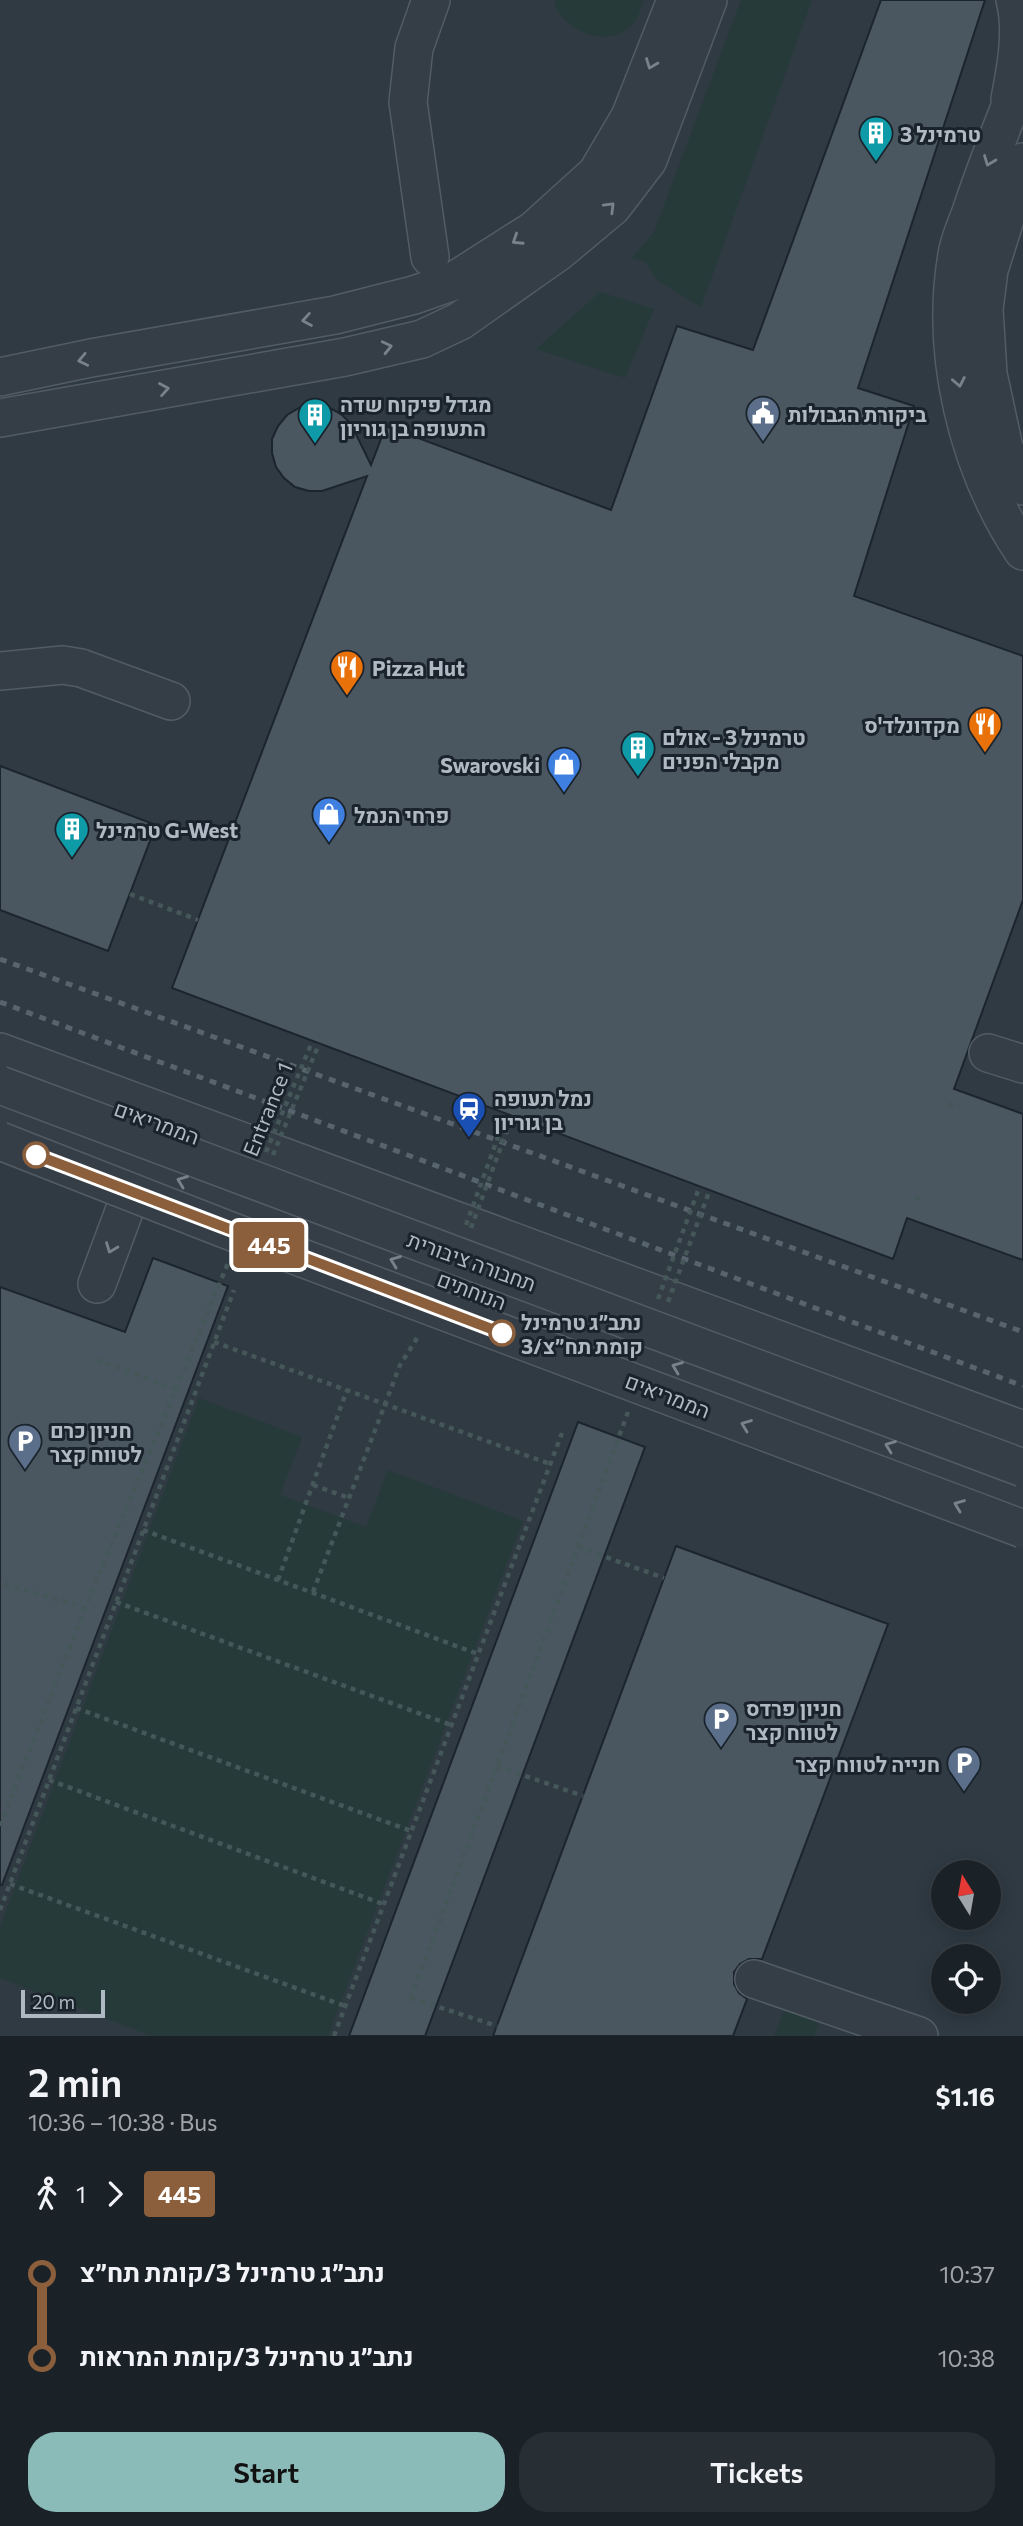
<!DOCTYPE html>
<meta charset="utf-8">
<style>
body{margin:0;font-family:Commissioner,Heebo,sans-serif;background:#272f34;color:#f1f3f6;height:100vh;display:flex;flex-direction:column;font-size:26px;white-space:nowrap}
*{box-sizing:border-box;margin:0}
p{font-size:23px;color:#9fa4a8}
.icon{flex:none;width:38px;height:38px;fill:none;stroke:currentColor;stroke-width:2;stroke-linecap:round;stroke-linejoin:round}
.map{position:relative;height:2036px;overflow:hidden}
.drawer{display:flex;flex-direction:column;background:#1a2228;flex:1}
.drawer>*{flex:none}
.badge{padding:0 14px;border-radius:5px;font-size:24px;line-height:46px}
.needle{width:46px;rotate:349deg}
.tools{position:absolute;left:931px;top:1860px;display:grid;gap:14px}
.tools a{display:grid;place-items:center;width:70px;height:70px;border-radius:50%;background:#1a2228;box-shadow:0 4px 18px #0003,0 0 0 2px #383f45;font-size:35px}
.scale{position:absolute;left:21px;bottom:18px;width:84px;box-sizing:border-box;padding-left:7px;border:4px solid #afb9c3;border-top:0;font-size:19px;line-height:24px;white-space:nowrap;color:#afb9c3;-webkit-text-stroke:5px #1a232b;paint-order:stroke}
.map>.badge{position:absolute;translate:-50% -50%;box-shadow:0 0 0 4px #fff}
.legs{display:flex;align-items:center;gap:10px;height:77px;padding:0 28px;font-size:23px}
.legs p{margin-inline-start:auto}
.overview{display:flex;align-items:center;justify-content:space-between;height:119px;padding:0 28px}
h1{font-size:38px;font-weight:600;line-height:52px}
.button{display:flex;gap:14px;margin-top:auto;padding:14px 28px}
.button a{flex:1;height:80px;border-radius:28px;background:#8bbbb9;color:#111;font-size:28px;font-weight:600;line-height:80px;text-align:center}
.button a+a{background:#272f34;color:#f1f3f6}
ul{padding:0 28px;list-style:none}
li{display:flex;align-items:center;gap:24px;height:84px;font-size:26px}
li i{display:grid;place-items:center;width:10px;height:100%;margin:0 9px;background:currentColor}
li i::after{content:'';width:18px;height:18px;margin:-9px;border:5px solid;border-radius:50%;background:#1a2228}
li p{margin-inline-start:auto}
li:first-child i{background:linear-gradient(#0000 50%,currentColor 0)}
li:last-child i{background:linear-gradient(currentColor 50%,#0000 0)}
.map>svg:first-child{display:block}
</style>
<div class="map">
<svg width="1023" height="2036" viewBox="0 0 1023 2036">
<rect width="100%" height="100%" fill="#222d36"/>
<path fill="#2f3a43" fill-rule="evenodd" d="M0,0H1023V2036H0ZM943,1872H989V1918H943ZM943,1956H989V2002H943Z"/>
<g fill="#263b39">
<path d="M556,0H644C641,8 638,19 632,25C607,49 568,33 554,4Z"/>
<polygon points="741,0 812,0 701,307 658,281 645,262 632,258 654,232"/>
<polygon points="600,292 654,309 625,378 536,349"/>
<polygon points="199,1398 302,1437 280,1495 366,1527 388,1470 523,1521 328,2036 152,2036 0,1978 0,1927"/>
<polygon points="785,2008 820,2020 814,2036 774,2036"/>
</g>
<g fill="#4a5761" stroke="#1c252d" stroke-width="2">
<polygon points="881,0 985,0 858,388 914,406 854,596 1023,656 1023,900 954,1089 1023,1114 1023,1260 907,1218 893,1259 172,988 367,476 322,491 309,491 295,487 284,478 276,467 272,453 272,439 278,426 287,415 299,408 313,405 328,407 341,414 351,424 371,465 386,426 611,510 677,326 753,350"/>
<polygon points="0,766 156,825 108,951 0,910"/>
<polygon points="153,1258 228,1286 2,1885 0,1885 0,1287 125,1332"/>
<polygon points="578,1422 645,1447 425,2036 349,2036"/>
<polygon points="676,1546 888,1624 859,1702 762,1959 749,1959 740,1964 734,1972 734,1984 739,1993 747,1999 733,2036 493,2036"/>
</g>
<g fill="none" stroke-linecap="round" stroke-linejoin="round">
<g stroke="#525c64" stroke-width="40">
<g id="minor">
<path d="M1023,74C1005,119 987,164 972,209C967,224 959,240 957,255C940,354 967,467 1023,551"/>
<path d="M1010,99C1016,68 1023,30 1015,0"/>
<polyline points="1023,162 989,270 984,309 988,374 1004,448 1023,486"/>
<polyline points="430,257 408,102 414,48 431,0"/>
<polyline points="0,377 91,358 335,315 414,295 454,281 534,230 597,173 630,117 676,0"/>
<polyline points="0,418 345,357 422,339 460,321 558,252 612,207 648,160 708,0"/>
<polyline points="0,671 63,665 81,668 171,701"/>
<polyline points="0,1052 1023,1430"/>
<polyline points="988,1053 1023,1064"/>
<polyline points="0,1113 1023,1496"/>
<polyline points="97,1284 141,1166"/>
<polyline points="754,1979 919,2036"/>
</g>
</g>
<g stroke="#455758" stroke-width="4.5" stroke-dasharray="5 5" stroke-linecap="butt">
<polyline points="130,894 198,920"/>
<polyline points="949,1104 959,1107"/>
<polyline points="915,1197 925,1200"/>
<polyline points="214,1342 550,1464"/>
<polyline points="313,1485 349,1498"/>
<polyline points="143,1530 478,1654"/>
<polyline points="578,1547 664,1578"/>
<polyline points="278,1580 347,1390"/>
<polyline points="5,1584 85,1608 176,1389 95,1359"/>
<polyline points="313,1592 400,1365 419,1335"/>
<polyline points="116,1602 451,1725"/>
<polyline points="76,1708 411,1831"/>
<polyline points="497,1766 583,1796"/>
<polyline points="49,1780 383,1904"/>
<polyline points="0,1826 85,1608"/>
<polyline points="10,1884 345,2006"/>
<polyline points="0,1910 234,1290"/>
<polyline points="411,1998 497,2026"/>
<polyline points="334,2036 562,1433"/>
</g>
<use href="#minor" stroke="#353e46" stroke-width="37"/>
<g stroke="#57636d" stroke-width="5" stroke-dasharray="7 7" stroke-linecap="butt">
<polyline points="0,959 1023,1332"/>
<polyline points="0,1002 1023,1386"/>
</g>
<g stroke="#525c64" stroke-width="40" stroke-linecap="butt">
<g id="minor-bridge">
<polyline points="0,1085 1023,1468"/>
<polyline points="0,1141 225,1229 1023,1529"/>
</g>
</g>
<g stroke="#455758" stroke-width="4.5" stroke-dasharray="5 5" stroke-linecap="butt">
<polyline points="266,1152 312,1042"/>
<polyline points="273,1155 319,1044"/>
<polyline points="466,1225 506,1115"/>
<polyline points="471,1228 512,1117"/>
<polyline points="658,1299 699,1188"/>
<polyline points="668,1302 709,1192"/>
<polyline points="176,1389 228,1263"/>
<polyline points="411,1998 628,1412"/>
</g>
<use href="#minor-bridge" stroke="#353e46" stroke-width="37"/>
</g>
<defs><path id="oneway-chevron" d="M-2-3.5L2.5 0L-2 3.5" fill="none" stroke-width="1.6" stroke-linecap="round" stroke-linejoin="round" transform="scale(1.75)"/></defs>
<g stroke="#78828b">
<use href="#oneway-chevron" transform="translate(651 64) rotate(111)"/>
<use href="#oneway-chevron" transform="translate(989 161) rotate(111)"/>
<use href="#oneway-chevron" transform="translate(610 207) rotate(-45)"/>
<use href="#oneway-chevron" transform="translate(517 240) rotate(147)"/>
<use href="#oneway-chevron" transform="translate(307 320) rotate(170)"/>
<use href="#oneway-chevron" transform="translate(387 347) rotate(-13)"/>
<use href="#oneway-chevron" transform="translate(83 360) rotate(168)"/>
<use href="#oneway-chevron" transform="translate(959 382) rotate(79)"/>
<use href="#oneway-chevron" transform="translate(164 389) rotate(-10)"/>
<use href="#oneway-chevron" transform="translate(182 1181) rotate(-159)"/>
<use href="#oneway-chevron" transform="translate(111 1248) rotate(111)"/>
<use href="#oneway-chevron" transform="translate(395 1261) rotate(-159)"/>
<use href="#oneway-chevron" transform="translate(677 1367) rotate(-159)"/>
<use href="#oneway-chevron" transform="translate(746 1425) rotate(-159)"/>
<use href="#oneway-chevron" transform="translate(890 1446) rotate(-159)"/>
<use href="#oneway-chevron" transform="translate(959 1505) rotate(-159)"/>
</g>
<g fill="none" stroke-linecap="round" stroke-linejoin="round">
<g stroke="#fff" stroke-width="16">
<polyline id="line-1" points="36,1155 502,1333"/>
</g>
<use href="#line-1" stroke="#8b5e3c" stroke-width="10"/>
</g>
<defs>
<g id="building-pin" transform="scale(1.75)"><path d="M0 17L-7.5 6A9.5 9.5 0 1 1 7.5 6Z" fill="#0f9aa8" stroke="#1a232b"/><path d="M-4-6H4V6H1V3H-1V6H-4ZM-2.5-4.3h1.7v1.8h-1.7ZM.8-4.3h1.7v1.8H.8ZM-2.5-1h1.7V.8h-1.7ZM.8-1h1.7V.8H.8Z" fill="#fff"/></g>
<g id="civic-pin" transform="scale(1.75)"><path d="M0 17L-7.5 6A9.5 9.5 0 1 1 7.5 6Z" fill="#5c6f8a" stroke="#1a232b"/><path d="M-.6-6.5H3V-4.5H.6V-3L4-1V1h2V6H-6V1h2V-1L-.6-3ZM-1.2 2.5V6h2.4V2.5Z" fill="#fff"/></g>
<g id="restaurant-pin" transform="scale(1.75)"><path d="M0 17L-7.5 6A9.5 9.5 0 1 1 7.5 6Z" fill="#e8710a" stroke="#1a232b"/><path d="M-5-6h1v4h1v-4h1v4h1v-4h1v5L-1.5 .5V6h-2V.5L-5-1ZM5-6V6H3V1.5H1.5Q1.5-4 5-6Z" fill="#fff"/></g>
<g id="shop-pin" transform="scale(1.75)"><path d="M0 17L-7.5 6A9.5 9.5 0 1 1 7.5 6Z" fill="#3f7fe0" stroke="#1a232b"/><path d="M-5-2.5h2.3a2.7 3.5 0 0 1 5.4 0H5L5.5 6h-11ZM-1.5-2.5h3a1.5 2.3 0 0 0-3 0Z" fill="#fff"/></g>
<g id="station-pin" transform="scale(1.75)"><path d="M0 17L-7.5 6A9.5 9.5 0 1 1 7.5 6Z" fill="#1a4fb4" stroke="#1a232b"/><path d="M-3-6H3Q5-6 5-4V2Q5 4 3 4L4.5 6H3L1.5 4h-3L-3 6H-4.5L-3 4Q-5 4-5 2V-4Q-5-6-3-6ZM-3.5-4v3h7v-3ZM-3.5 1v1.5H-2V1ZM2 1v1.5H3.5V1Z" fill="#fff"/></g>
<g id="parking-pin" transform="scale(1.75)"><path d="M0 17L-7.5 6A9.5 9.5 0 1 1 7.5 6Z" fill="#5c6f8a" stroke="#1a232b"/><path d="M-3.5-5.5H1a3.5 3.5 0 0 1 0 7H-1V5.5H-3.5ZM-1-3.4V-.6H.8a1.4 1.4 0 0 0 0-2.8Z" fill="#fff"/></g>
</defs>
<g fill-rule="evenodd">
<use href="#building-pin" x="876" y="133"/>
<use href="#civic-pin" x="763" y="413"/>
<use href="#building-pin" x="315" y="415"/>
<use href="#restaurant-pin" x="347" y="667"/>
<use href="#restaurant-pin" x="985" y="724"/>
<use href="#building-pin" x="638" y="748"/>
<use href="#shop-pin" x="564" y="764"/>
<use href="#shop-pin" x="329" y="814"/>
<use href="#building-pin" x="72" y="829"/>
<use href="#station-pin" x="469" y="1109"/>
<use href="#parking-pin" x="25" y="1441"/>
<use href="#parking-pin" x="721" y="1719"/>
<use href="#parking-pin" x="964" y="1763"/>
</g>
<g fill="#fff" stroke="#8b5e3c" stroke-width="3.5">
<circle cx="36" cy="1155" r="12"/>
<circle cx="502" cy="1333" r="12"/>
</g>
<g text-anchor="middle" dominant-baseline="central" stroke-width="6" stroke-linejoin="round" paint-order="stroke">
<g font-size="21" font-weight="bold" fill="#afb9c3" stroke="#1a232b" text-anchor="start">
<text x="900" y="133">טרמינל 3</text>
<text x="340" y="403">מגדל פיקוח שדה<tspan x="340" dy="24">התעופה בן גוריון</tspan></text>
<text x="788" y="413">ביקורת הגבולות</text>
<text x="372" y="667">Pizza Hut</text>
<text x="960" y="724" text-anchor="end">מקדונלד'ס</text>
<text x="662" y="736">טרמינל 3 - אולם<tspan x="662" dy="24">מקבלי הפנים</tspan></text>
<text x="540" y="764" text-anchor="end">Swarovski</text>
<text x="354" y="814">פרחי הנמל</text>
<text x="96" y="829">טרמינל G-West</text>
<text x="494" y="1097">נמל תעופה<tspan x="494" dy="24">בן גוריון</tspan></text>
<text x="50" y="1429">חניון כרם<tspan x="50" dy="24">לטווח קצר</tspan></text>
<text x="746" y="1707">חניון פרדס<tspan x="746" dy="24">לטווח קצר</tspan></text>
<text x="940" y="1763" text-anchor="end">חנייה לטווח קצר</text>
</g>
<g font-size="21" fill="#afb9c3" stroke="#1a232b">
<text transform="translate(267 1109) rotate(-68)">Entrance 1</text>
<text transform="translate(157 1122) rotate(20)">הממריאים</text>
<text transform="translate(472 1261) rotate(20)">תחבורה ציבורית</text>
<text transform="translate(472 1290) rotate(21)">הנוחתים</text>
<text transform="translate(668 1395) rotate(21)">הממריאים</text>
</g>
<g font-size="21" font-weight="bold" fill="#afb9c3" stroke="#1a232b" text-anchor="start">
<text x="521" y="1321">נתב״ג טרמינל<tspan x="521" dy="24">3/קומת תח״צ</tspan></text>
</g>
</g>
</svg>
<div class="tools">
<a><svg class="needle" viewBox="-14 -14 28 28"><path d="M0-13l5 13h-10z" fill="#e53935"/><path d="M0 13l5-13h-10z" fill="#9fa4a8"/></svg></a>
<a><svg class="icon" aria-label="locate" viewBox="0 0 24 24"><circle cx="12" cy="12" r="6"/><path d="M12 2v4M12 18v4M2 12h4M18 12h4"/></svg></a>
</div>
<div class="scale">20 m</div>
<b class="badge" style="left:269px;top:1245px;background:#8b5e3c;color:#fff">445</b>
</div>
<section class="drawer">
<div class="overview"><div><h1>2 min</h1><p>10:36 – 10:38 · Bus</p></div><b>$1.16</b></div>
<div class="legs"><svg class="icon" aria-label="walk" viewBox="0 0 24 24"><circle cx="13" cy="4" r="2"/><path d="M13 8l-2 6 4 7M11 14l-3 7M7 12l3-4h3l4 4"/></svg>1<svg class="icon" aria-label="forward" viewBox="0 0 24 24"><path d="M9 5l7 7-7 7"/></svg><b class="badge" style="background:#8b5e3c;color:#fff">445</b></div>
<ul>
<li><i style="color:#8b5e3c"></i><b>נתב״ג טרמינל 3/קומת תח״צ</b><p>10:37</p></li>
<li><i style="color:#8b5e3c"></i><b>נתב״ג טרמינל 3/קומת המראות</b><p>10:38</p></li>
</ul>
<div class="button"><a>Start</a><a>Tickets</a></div>
</section>
